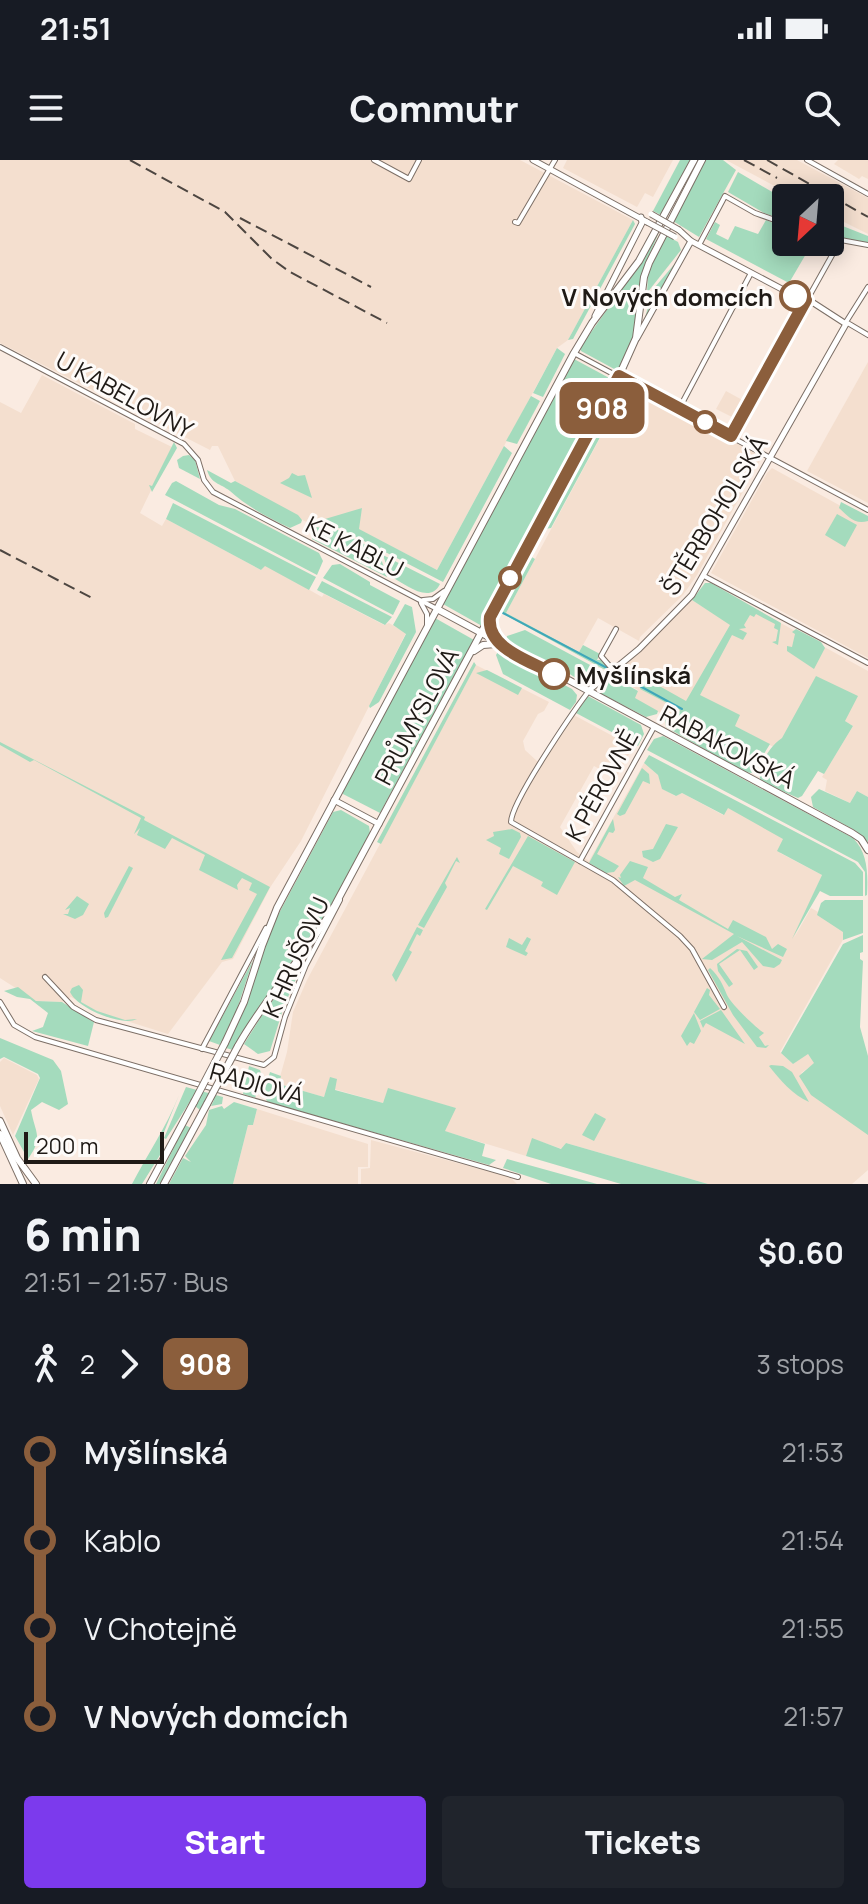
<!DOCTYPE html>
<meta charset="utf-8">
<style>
body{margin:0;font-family:Manrope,sans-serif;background:#20242c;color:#f1f3f6;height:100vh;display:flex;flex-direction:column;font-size:30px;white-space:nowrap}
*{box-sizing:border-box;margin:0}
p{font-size:26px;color:#9ea1a6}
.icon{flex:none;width:44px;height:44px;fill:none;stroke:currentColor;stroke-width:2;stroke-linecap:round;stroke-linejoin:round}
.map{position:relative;height:1024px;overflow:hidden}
.panel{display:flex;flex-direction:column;background:#171b24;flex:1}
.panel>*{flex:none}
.badge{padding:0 16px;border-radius:12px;font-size:28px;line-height:52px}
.needle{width:52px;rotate:206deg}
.buttons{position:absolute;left:772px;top:24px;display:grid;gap:16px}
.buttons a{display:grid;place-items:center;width:72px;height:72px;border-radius:8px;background:#171b24;box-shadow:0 4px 20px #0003;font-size:40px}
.scale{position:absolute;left:24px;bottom:20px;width:140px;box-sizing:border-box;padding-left:8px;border:4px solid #1f1a16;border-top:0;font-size:22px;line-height:28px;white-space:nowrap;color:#1f1a16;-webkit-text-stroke:6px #fefbf9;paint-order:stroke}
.map>.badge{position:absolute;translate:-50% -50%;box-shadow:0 0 0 4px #fff}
.legs{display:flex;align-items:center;gap:12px;height:88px;padding:0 24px;font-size:26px}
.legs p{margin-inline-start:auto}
.overview{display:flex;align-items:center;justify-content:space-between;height:136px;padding:0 24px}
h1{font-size:44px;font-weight:800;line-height:60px}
.button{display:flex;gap:16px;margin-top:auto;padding:16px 24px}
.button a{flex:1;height:92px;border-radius:8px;background:#7c3aed;color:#fff;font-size:32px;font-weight:800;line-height:92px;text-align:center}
.button a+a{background:#20242c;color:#f1f3f6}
ul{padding:0 24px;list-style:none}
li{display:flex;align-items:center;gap:28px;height:88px;font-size:30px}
li i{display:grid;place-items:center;width:12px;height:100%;margin:0 10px;background:currentColor}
li i::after{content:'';width:20px;height:20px;margin:-10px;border:6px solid;border-radius:50%;background:#171b24}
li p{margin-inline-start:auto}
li:first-child i{background:linear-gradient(#0000 50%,currentColor 0)}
li:last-child i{background:linear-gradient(currentColor 50%,#0000 0)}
.status{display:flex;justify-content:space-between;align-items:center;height:56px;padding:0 40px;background:#171b24;direction:ltr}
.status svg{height:22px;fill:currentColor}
header{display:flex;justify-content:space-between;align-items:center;height:104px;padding:0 24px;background:#171b24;font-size:36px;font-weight:800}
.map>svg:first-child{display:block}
</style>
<div class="status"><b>21:51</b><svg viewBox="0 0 49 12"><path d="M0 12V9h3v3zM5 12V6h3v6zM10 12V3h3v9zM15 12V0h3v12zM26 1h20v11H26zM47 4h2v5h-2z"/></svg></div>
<header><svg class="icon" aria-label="menu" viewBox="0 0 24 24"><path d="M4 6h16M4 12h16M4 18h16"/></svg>Commutr<svg class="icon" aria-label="search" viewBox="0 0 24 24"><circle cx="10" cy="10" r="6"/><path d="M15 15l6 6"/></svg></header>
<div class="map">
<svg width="868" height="1024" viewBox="0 0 868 1024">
<rect width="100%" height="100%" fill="#faebe1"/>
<g fill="#f4dfcf">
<polygon points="0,0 520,0 633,60 568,180 557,188 437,410 358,369 362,348 324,363 308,363 235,321 218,286 212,286 210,290 0,183"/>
<polygon points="567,0 673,0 653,37 645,33 637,47 563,8"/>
<polygon points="726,0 797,0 868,38 868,74 830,55 830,38 797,38"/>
<polygon points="838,0 868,0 868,19 862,16 859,19 834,4"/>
<polygon points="868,202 868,343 807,311"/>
<polygon points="42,215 135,264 135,269 172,287 140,353 162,366 166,359 261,410 265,405 322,437 324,434 384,465 389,463 406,473 301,681 271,726 233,799 222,802 168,874 98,852 71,837 62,842 36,841 0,818 0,242 21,253"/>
<polygon points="628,226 762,297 697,415 683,435 640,477 639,481 598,458 579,492 506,453"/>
<polygon points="726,231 746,242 736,259 716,249"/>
<polygon points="772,308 868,361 868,498 711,413 767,313"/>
<polygon points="692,440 730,464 744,443 868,511 868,637 857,631 850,643 825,631 827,620 822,617 853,566 845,561 794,598 687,540 674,561 634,538 638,530 611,516"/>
<polygon points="476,505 549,542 544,551 538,554 523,581 525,590 537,601 541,603 572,554 633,587 616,618 594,606 560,667 577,692 589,701 644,603 658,615 663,629 675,636 682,633 723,655 729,645 789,677 780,693 822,715 794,778 811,748 849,769 780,892 793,904 807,893 815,903 801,913 857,967 868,952 868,1010 852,1024 708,1024 566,983 562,989 533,979 526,996 444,971 455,948 388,929 383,943 334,929 331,918 324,937 278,924 287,892 293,852 307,820"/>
<polygon points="4,898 37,915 39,919 13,975 0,946 0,902"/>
<polygon points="257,949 368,984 368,1007 358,1007 358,1024 233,1024 248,965 253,965"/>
<polygon points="371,980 510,1017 517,1024 361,1024 361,1009 370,1008"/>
</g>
<g fill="#a4dbbd">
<polygon points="680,0 690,0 661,55 653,51"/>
<polygon points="705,0 723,0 736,10 699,77 673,61"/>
<polygon points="738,12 786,40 786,61 764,53 728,32"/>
<polygon points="633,60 635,64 573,179 568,180"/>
<polygon points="766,60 786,68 786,82 813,82 789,123 706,79 715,62 720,65 716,74 728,80 735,66 758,74"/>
<polygon points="830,61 868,76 868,83 830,75"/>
<polygon points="659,72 643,111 635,169 630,187 619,209 616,210 581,191 580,188 640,103"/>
<polygon points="665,75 678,82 681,90 647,133 648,114"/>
<polygon points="677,101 642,167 650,141 650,133"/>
<polygon points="557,188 565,194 543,237 533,233"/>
<polygon points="574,199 613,220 482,466 443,444"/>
<polygon points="531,236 540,241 517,284 506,281"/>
<polygon points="608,252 611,257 551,368 545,369"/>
<polygon points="174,282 177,288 152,332 149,325 152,326"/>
<polygon points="504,286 512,293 443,422 339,368 324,365 325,359 362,348 359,369 437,410"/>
<polygon points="183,296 189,295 195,300 200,319 179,308 177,300"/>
<path d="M207,310L231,323L235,321L298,355L302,360L301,363L290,368C269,358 246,346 230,331C220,323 211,324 207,310Z"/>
<polygon points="292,313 298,316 305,315 312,338 280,323 289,318"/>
<polygon points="176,321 219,345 235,349 319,393 323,401 317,415 165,335 172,323"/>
<path d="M841,342L868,356V361C854,365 848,356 839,348Z"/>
<polygon points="173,343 316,417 309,430 265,406 261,410 166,359"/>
<polygon points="837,354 857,365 845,387 825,375"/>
<polygon points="315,367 336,369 379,392 387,417 312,379"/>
<path d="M383,395L440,424C430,445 405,424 390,416Z"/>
<polygon points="530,396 535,399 506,453 579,492 583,485 600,494 597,500 601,500 610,509 607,511 500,452"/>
<polygon points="340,404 370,422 370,425 400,441 393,455 323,418 332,405"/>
<polygon points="322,421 392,457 385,465 317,430"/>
<polygon points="705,423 711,423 781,463 778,485 772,482 776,481 778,470 774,468 775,464 756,454 754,457 750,455 744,465 746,468 739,469 747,473 743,480 732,475 700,535 740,555 735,566 770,584 752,613 744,612 666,567 665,556 674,561 680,550 640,529 645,518 686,541 730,465 692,440"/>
<polygon points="405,444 412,447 416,472 379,542 370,548 369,546 406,474 393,465"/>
<polygon points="435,458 474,480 380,653 343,634 343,630"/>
<polygon points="796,469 821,482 825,488 814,509 787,491 787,486 792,487 795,474 792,472"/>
<path d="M525,470L605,513C580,531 580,517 559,508L558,510L541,499L538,500L500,479L493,471L506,481L507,476Z"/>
<polygon points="499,490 572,529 577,535 576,542 570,550 503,514 496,495"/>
<polygon points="474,502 476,505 381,684 377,682"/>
<polygon points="487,510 522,528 518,535 476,513"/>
<polygon points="611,516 638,531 635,538 658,551 657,554 646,557 598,532 598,527"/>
<path d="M816,516L858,536L845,561L853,566L824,614L818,611L802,636L798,638L764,623L760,619C758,605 770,586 782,578Z"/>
<polygon points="588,536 641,565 644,574 638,586 576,553"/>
<path d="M663,576L853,678C868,693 868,714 867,735L865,736V712L858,702L647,590L654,579Z"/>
<polygon points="0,582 145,657 144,660 270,727 232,798 221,800 257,734 249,730 252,723 242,718 237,725 238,730 199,710 205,695 172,678 165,689 137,675 140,668 134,674 141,658 34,600 30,602 0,585"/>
<polygon points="649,595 855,703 863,712 863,736 830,736 820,731 792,779 822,715 777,691 783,679 728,648 724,655 682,633 676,636 662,629 658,615 644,603"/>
<polygon points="642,608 649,614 650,624 643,621 625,654 620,656 617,654"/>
<polygon points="819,629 850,643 857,631 868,637 868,682 856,671 813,647 811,637"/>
<path d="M341,650L369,666L370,673C351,708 334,744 312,777C286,816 255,849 233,890L226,888L245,845L263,789L277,757L333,652Z"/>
<polygon points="613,659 615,670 613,673 609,672 597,694 619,706 614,712 606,713 589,703"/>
<polygon points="666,664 678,667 660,699 653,702 643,697 642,691 653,689"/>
<polygon points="512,669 520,673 521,677 509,699 499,694 501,688 486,680 494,676 493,672"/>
<polygon points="528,676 575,702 557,735 541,726 543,722 513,706 487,750 485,749"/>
<polygon points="457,697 460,703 456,701 445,723 447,727 424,768 418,765"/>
<polygon points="630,701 648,707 643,718 675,737 682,734 679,740 728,769 733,760 766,777 772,789 778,784 787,789 783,797 737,776 782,800 780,804 774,808 763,806 742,782 712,800 702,799 734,774 635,720 624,726 618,717 621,718 620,715"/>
<polygon points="129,706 133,708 108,757 105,758 104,753"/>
<polygon points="77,736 89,744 83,755 75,759 63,754 68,754 70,748 65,750"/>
<polygon points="825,740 863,740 863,773 843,780 843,772 817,755 821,743"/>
<polygon points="417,767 423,770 420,776 417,774 409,790 412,792 396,822 392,815"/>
<polygon points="863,775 863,792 860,793 860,799 863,801 860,867 868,896 868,975 811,935 799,916 814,903 808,894 793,904 781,893 843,784"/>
<polygon points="527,777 531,779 525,791 528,793 526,796 506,787 509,778 522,785"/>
<polygon points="737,789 747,791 758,807 754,810 740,790 719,804 733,824 729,827 718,811 717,804"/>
<polygon points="253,800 232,865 220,885 209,881"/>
<polygon points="304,801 284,846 270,891 258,894 244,884 266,849"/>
<path d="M710,808C719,816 723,825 727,835C731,844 755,867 764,873L759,877L765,886L769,885L766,888L757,887L733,855L708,810Z"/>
<path d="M79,825L83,830L81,842L97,851L125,860L137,859C122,867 77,848 70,832L72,828Z"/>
<polygon points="18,827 36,841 62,842 94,862 88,886 32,871 43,867 48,853 30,839 17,837 4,831"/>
<polygon points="707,828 710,830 709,835 720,849 700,860 694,852"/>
<polygon points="721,850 745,884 706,863 703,868 700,861"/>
<polygon points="694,853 701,871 694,884 690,882 687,886 681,876"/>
<path d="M0,878L53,900L61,911L68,944L59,950L42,942L31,950C35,973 44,977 28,999L15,976L40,918L38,914L4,897L0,899Z"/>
<path d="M771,905L783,906L792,912L809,942C793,935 780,920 769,906Z"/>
<polygon points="249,906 260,910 262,917 255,938 243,934"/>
<polygon points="270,912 281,916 279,924 324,937 330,917 337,919 335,930 383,943 388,928 456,948 445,971 485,984 482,996 496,1000 489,1005 267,942 264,931"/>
<polygon points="186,927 223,937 222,944 211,946 214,940 207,938 200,950 195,946 200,936 194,935 166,979 164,978"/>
<path d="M179,935L160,982V995L142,1024H132C148,993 166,968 179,935Z"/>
<polygon points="234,942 257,949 253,965 248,965 233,1024 169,1024 183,998 191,1002 185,996 206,965 209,950 222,946 224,949"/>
<polygon points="595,953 606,959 594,981 582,975"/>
<polygon points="185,965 191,968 161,1024 156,1024"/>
<polygon points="532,978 561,989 566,983 708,1024 621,1024 526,996"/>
<polygon points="507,999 597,1024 551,1024 503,1008"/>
</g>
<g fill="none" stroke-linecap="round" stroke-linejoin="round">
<g stroke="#3fa7b9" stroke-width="2">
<polyline points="503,453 609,509"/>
<polyline points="616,513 682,549"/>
</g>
<g stroke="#7c6f66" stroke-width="6">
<g id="minor">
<polyline points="374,0 409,19 419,0"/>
<polyline points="807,0 868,34"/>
<polyline points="515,62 518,63 555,0"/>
<polyline points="830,78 868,85"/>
<polyline points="699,85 725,36 755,53 786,64"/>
<polyline points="868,127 846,162 868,175"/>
<polyline points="0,187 184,284 198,300 204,320 213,332 437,449"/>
<polyline points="574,193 868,350"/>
<polyline points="679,249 751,113"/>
<polyline points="731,276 840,81"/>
<polyline points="704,416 868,503"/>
<polyline points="423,440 433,439 444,431"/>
<polyline points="421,443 427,454 427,465"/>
<polyline points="614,511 601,496 616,469"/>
<path d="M588,532C573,552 511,642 511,662L613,720L680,776L692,789L724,847"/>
<polyline points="580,701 654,567"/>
<polyline points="45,817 73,847 96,860 264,905 274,897 285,857 306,805 340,740"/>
<polyline points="0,842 14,865 35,877 518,1017"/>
<polyline points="202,889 266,768"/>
</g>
</g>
<g stroke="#7c6f66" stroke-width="7">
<g id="tertiary">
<polyline points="533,0 647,62"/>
<polyline points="595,156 642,63 641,57"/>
<polyline points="637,178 691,81"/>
<polyline points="588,531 639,489 692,435 846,164 812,142 795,136 691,81 679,70"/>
<polyline points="334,640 379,664"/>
</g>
</g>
<g stroke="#7c6f66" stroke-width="8">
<g id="secondary">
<polyline points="437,449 852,673 861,679 868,690"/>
<polyline points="489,460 491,473 498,482"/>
<polyline points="474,491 483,485 496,484"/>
<polyline points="225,883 244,842 262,786 277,748 574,193 592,163 639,101 694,0"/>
<path d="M238,886C266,836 306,795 335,745L619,216L636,178L644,117L649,103L702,0"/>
<polyline points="0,961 17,998 36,1024"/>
<polyline points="0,974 23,1024"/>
<polyline points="150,1024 194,942"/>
<polyline points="164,1024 207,944"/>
</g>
</g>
<use href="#minor" stroke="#fff" stroke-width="4"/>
<use href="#tertiary" stroke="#fff" stroke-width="5"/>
<use href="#secondary" stroke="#fff" stroke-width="6"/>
<g stroke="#4d4641" stroke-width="2" stroke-dasharray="12 6" stroke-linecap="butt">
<polyline points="130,0 225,52 272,99 290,112 387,163"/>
<polyline points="744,0 777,18"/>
<polyline points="767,0 868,57"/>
<polyline points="240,58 371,127"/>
<polyline points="0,390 94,439"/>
</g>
<g stroke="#7c6f66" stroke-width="7" stroke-linecap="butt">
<g id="tertiary-bridge">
<polyline points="651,54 679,70"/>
<polyline points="647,62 675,77"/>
</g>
</g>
<g stroke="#7c6f66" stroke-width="8" stroke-linecap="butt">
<g id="secondary-bridge">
<polyline points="194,942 225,883"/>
<polyline points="207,944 238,886"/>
</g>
</g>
<use href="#tertiary-bridge" stroke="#fff" stroke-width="5"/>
<use href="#secondary-bridge" stroke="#fff" stroke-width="6"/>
</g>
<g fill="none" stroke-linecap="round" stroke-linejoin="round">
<g stroke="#fff" stroke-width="18">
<path id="line-1" d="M554,514C531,501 486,489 490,457L619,216L731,276L806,140L795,136"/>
</g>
<use href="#line-1" stroke="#8b5e3c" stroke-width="12"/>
</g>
<g fill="#fff" stroke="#8b5e3c" stroke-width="4">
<circle cx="795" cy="136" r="14"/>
<circle cx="705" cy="262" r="10"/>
<circle cx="510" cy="418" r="10"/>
<circle cx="554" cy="514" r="14"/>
</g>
<g text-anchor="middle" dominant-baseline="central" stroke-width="6" stroke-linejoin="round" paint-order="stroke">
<g font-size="24" font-weight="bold" fill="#1f1a16" stroke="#fefbf9" text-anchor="end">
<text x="773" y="136">V Nových domcích</text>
<text x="576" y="514" text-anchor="start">Myšlínská</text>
</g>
<g font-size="24" fill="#1f1a16" stroke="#fefbf9">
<text transform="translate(125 234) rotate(29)">U KABELOVNY</text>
<text transform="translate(714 355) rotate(-59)">ŠTĚRBOHOLSKÁ</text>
<text transform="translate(355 386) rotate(27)">KE KABLU</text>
<text transform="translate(416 556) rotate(-62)">PRŮMYSLOVÁ</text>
<text transform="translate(728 586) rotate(28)">RABAKOVSKÁ</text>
<text transform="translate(601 625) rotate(-61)">K PÉROVNĚ</text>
<text transform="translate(295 797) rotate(-66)">K HRUŠOVU</text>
<text transform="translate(257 923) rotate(16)">RADIOVÁ</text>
</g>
</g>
</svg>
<div class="buttons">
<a><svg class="needle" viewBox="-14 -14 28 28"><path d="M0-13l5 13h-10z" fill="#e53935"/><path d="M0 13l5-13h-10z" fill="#9ea1a6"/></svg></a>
</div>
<div class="scale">200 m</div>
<b class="badge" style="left:602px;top:248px;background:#8b5e3c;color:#fff">908</b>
</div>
<section class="panel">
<div class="overview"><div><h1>6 min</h1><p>21:51 – 21:57 · Bus</p></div><b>$0.60</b></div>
<div class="legs"><svg class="icon" aria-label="walk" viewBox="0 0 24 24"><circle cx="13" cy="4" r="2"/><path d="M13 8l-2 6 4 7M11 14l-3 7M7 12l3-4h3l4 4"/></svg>2<svg class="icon" aria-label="forward" viewBox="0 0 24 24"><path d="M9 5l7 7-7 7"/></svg><b class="badge" style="background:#8b5e3c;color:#fff">908</b><p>3 stops</p></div>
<ul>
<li><i style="color:#8b5e3c"></i><b>Myšlínská</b><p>21:53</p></li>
<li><i style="color:#8b5e3c"></i><span>Kablo</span><p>21:54</p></li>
<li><i style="color:#8b5e3c"></i><span>V Chotejně</span><p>21:55</p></li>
<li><i style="color:#8b5e3c"></i><b>V Nových domcích</b><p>21:57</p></li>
</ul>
<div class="button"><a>Start</a><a>Tickets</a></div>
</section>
